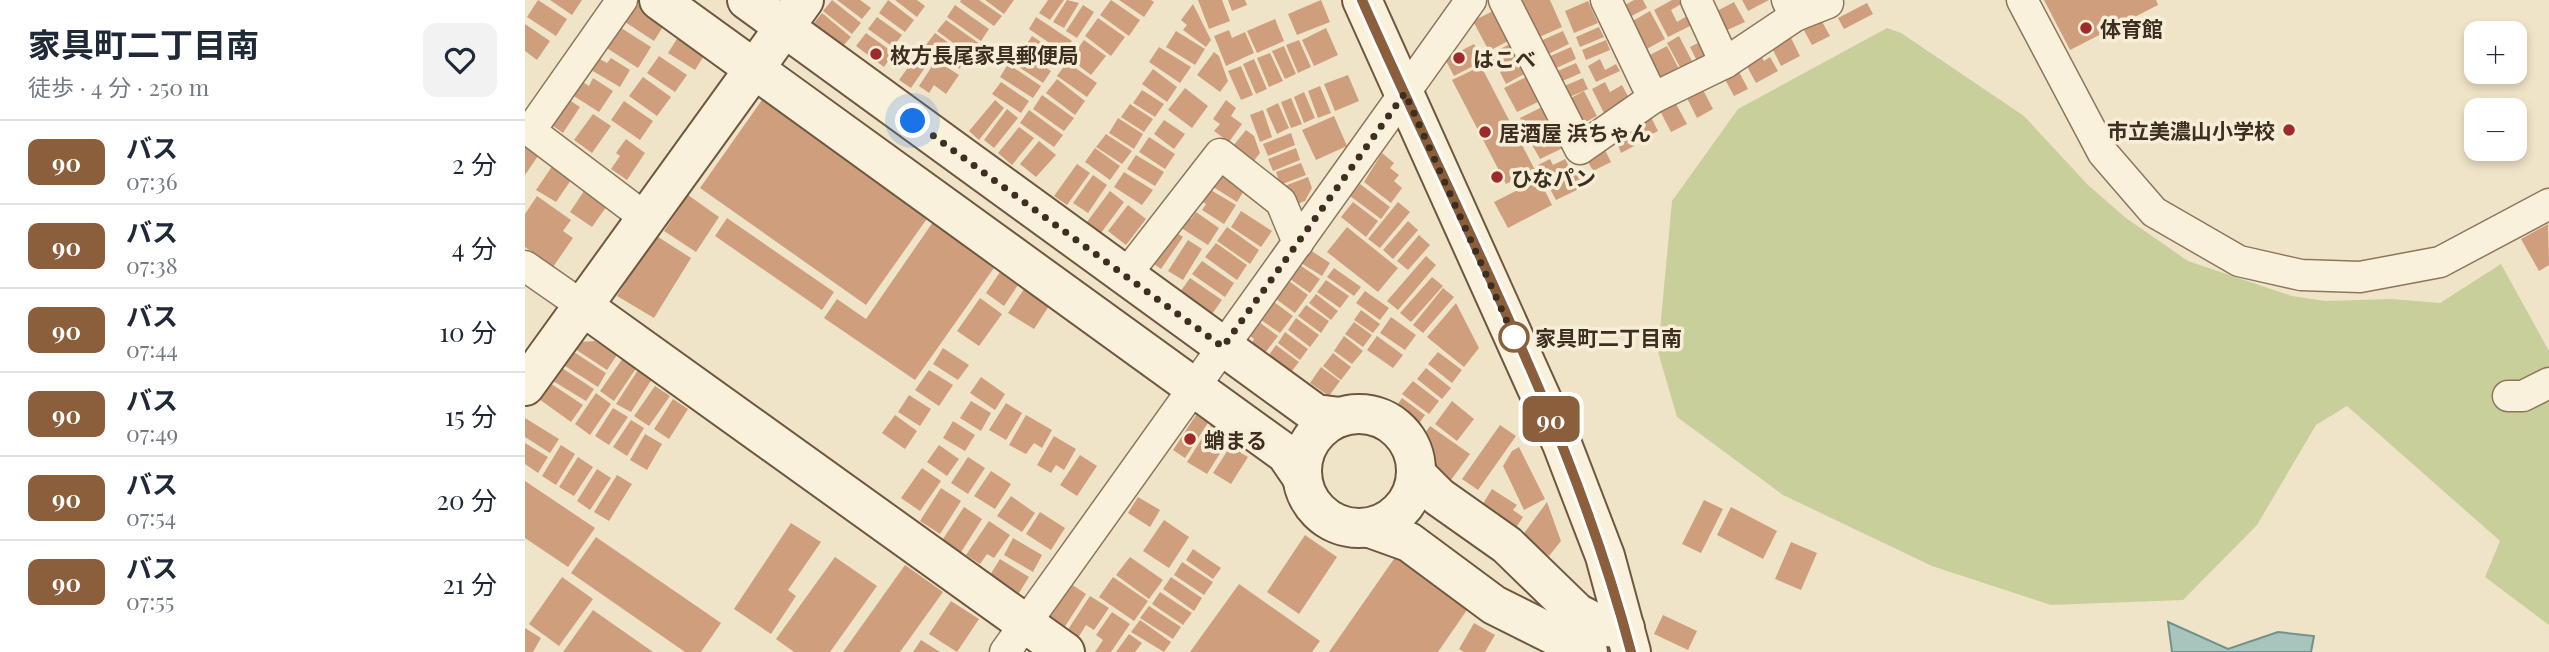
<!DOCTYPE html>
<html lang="ja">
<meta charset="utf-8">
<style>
body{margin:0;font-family:"Playfair Display","Noto Sans JP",serif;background:#f2f2f3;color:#1f2937;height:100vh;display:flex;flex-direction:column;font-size:26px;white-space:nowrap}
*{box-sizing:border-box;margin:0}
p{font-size:23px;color:#747a83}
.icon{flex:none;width:38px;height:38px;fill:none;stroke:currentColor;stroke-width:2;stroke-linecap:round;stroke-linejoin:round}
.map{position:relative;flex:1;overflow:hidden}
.drawer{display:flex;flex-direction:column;background:#fff;width:525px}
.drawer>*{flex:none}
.badge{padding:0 14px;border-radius:10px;font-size:24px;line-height:46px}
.controls{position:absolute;left:1939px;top:21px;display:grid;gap:14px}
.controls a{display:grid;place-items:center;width:63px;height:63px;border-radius:14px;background:#fff;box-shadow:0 4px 10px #0003;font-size:35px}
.you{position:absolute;width:35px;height:35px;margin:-18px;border:5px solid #fff;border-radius:50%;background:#1a73e8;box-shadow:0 0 0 10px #1a73e833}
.map>.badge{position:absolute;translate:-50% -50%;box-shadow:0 0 0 4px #fff}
.round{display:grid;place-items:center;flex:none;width:74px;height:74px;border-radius:14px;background:#f2f2f3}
.overview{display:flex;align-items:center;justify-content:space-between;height:119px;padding:0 28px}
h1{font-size:33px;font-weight:700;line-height:52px}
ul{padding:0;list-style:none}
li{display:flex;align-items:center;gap:21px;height:84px;padding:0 28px;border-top:2px solid #e0e1e3}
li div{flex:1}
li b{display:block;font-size:26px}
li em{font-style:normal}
li .badge{min-width:77px;font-weight:700;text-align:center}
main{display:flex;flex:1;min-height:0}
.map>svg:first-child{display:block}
</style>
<main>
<section class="drawer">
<div class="overview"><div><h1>家具町二丁目南</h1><p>徒歩 · 4 分 · 250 m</p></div><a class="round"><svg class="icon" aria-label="heart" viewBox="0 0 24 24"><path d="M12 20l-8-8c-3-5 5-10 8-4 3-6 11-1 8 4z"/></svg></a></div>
<ul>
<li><span class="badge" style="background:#8b5e3c;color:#fff">90</span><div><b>バス</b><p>07:36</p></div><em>2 分</em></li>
<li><span class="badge" style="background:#8b5e3c;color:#fff">90</span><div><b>バス</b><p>07:38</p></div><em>4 分</em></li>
<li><span class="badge" style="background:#8b5e3c;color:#fff">90</span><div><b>バス</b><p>07:44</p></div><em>10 分</em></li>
<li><span class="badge" style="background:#8b5e3c;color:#fff">90</span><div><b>バス</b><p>07:49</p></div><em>15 分</em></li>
<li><span class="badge" style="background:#8b5e3c;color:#fff">90</span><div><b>バス</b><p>07:54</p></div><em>20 分</em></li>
<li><span class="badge" style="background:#8b5e3c;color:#fff">90</span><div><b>バス</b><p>07:55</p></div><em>21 分</em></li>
</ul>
</section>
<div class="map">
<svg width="2024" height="652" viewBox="0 0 2024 652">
<rect width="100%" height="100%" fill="#f0e4c8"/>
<polygon fill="#c9cf9b" points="1362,28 1376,33 1499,116 1563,185 1601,218 1663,261 1767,296 1800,301 1866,299 1915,303 1976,264 2024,351 2024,625 1960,577 1975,541 1822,406 1791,425 1732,525 1658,600 1526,605 1407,566 1258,495 1152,417 1133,352 1147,201 1213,109"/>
<polygon fill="#a9c4bc" stroke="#6f938a" stroke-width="2" points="1643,622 1703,649 1753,632 1789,636 1786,652 1647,652"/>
<g fill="#cf9f7d">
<polygon points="13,0 42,19 31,36 2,17"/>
<polygon points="25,0 57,0 47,15"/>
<polygon points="307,0 336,23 327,34 298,11"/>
<polygon points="312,0 335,0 346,8 337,19"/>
<polygon points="363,0 389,20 380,32 354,13"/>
<polygon points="370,0 392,0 400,6 392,17"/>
<polygon points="436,0 454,0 477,16 469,26 435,2"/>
<polygon points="460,0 489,0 479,14"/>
<polygon points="523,0 539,0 525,20 514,13"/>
<polygon points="542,0 554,3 539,28 528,22"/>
<polygon points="586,0 615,20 604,36 575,15"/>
<polygon points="594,0 626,0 629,2 619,17"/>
<polygon points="673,0 697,0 705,21 684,29"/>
<polygon points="703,0 720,0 722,5 707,11"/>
<polygon points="796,0 805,22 772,35 763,14"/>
<polygon points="993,0 1025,0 1037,27 1010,39"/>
<polygon points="1109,0 1118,0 1122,8 1097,21 1091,10"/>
<polygon points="1147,0 1154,0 1156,4 1146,10 1152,22 1162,16 1167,25 1143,37 1129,10"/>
<polygon points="1217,0 1244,0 1223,11"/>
<polygon points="1519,0 1631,0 1633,5 1545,50"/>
<polygon points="1063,1 1073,23 1049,33 1040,11"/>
<polygon points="1209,2 1220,22 1200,31 1190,12"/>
<polygon points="1342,3 1348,14 1319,29 1313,18"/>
<polygon points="112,4 141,22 129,41 100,22"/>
<polygon points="668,4 686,40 681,47 658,30 662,25 656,20"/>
<polygon points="430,5 464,29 456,41 422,17"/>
<polygon points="558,5 569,12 552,38 541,31"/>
<polygon points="970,10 985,40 964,51 948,21"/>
<polygon points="1125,11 1140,39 1120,50 1106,22"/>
<polygon points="297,13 326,37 317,47 288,24"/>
<polygon points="1294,16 1305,36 1287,45 1276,25"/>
<polygon points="352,17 377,35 368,47 343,29"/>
<polygon points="511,17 547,41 539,53 504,29"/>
<polygon points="573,18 600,37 586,56 560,36"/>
<polygon points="750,19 759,41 732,53 722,31"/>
<polygon points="421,20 455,44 446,56 412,31"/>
<polygon points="0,24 25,41 12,60 0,51"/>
<polygon points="93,26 126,47 113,68 80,47"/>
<polygon points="1074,27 1079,37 1055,47 1051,37"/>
<polygon points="801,28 813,55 789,66 777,40"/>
<polygon points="704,30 707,38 720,32 729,53 701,66 689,36"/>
<polygon points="651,31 680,49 670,65 641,47"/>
<polygon points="1038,31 1044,44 1019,56 1013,42"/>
<polygon points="341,33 369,53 359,67 331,46"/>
<polygon points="410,33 443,57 434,69 401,45"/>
<polygon points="155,34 182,51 170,70 143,53"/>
<polygon points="1264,34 1275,56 1256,66 1245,44"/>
<polygon points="507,36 536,55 527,68 499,48"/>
<polygon points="1154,36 1168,63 1156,69 1142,43"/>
<polygon points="559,40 581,56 566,75 545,59"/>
<polygon points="774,40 786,67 773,73 761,45"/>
<polygon points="1081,40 1085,50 1061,60 1057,50"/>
<polygon points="1179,40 1186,54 1172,61 1165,47"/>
<polygon points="987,43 995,59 973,70 965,54"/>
<polygon points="949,44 958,61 929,76 920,59"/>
<polygon points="759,46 771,74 760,79 747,51"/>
<polygon points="1142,46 1154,69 1130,82 1123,56"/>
<polygon points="634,47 666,67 655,83 624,62"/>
<polygon points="1046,47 1051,59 1027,70 1021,58"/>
<polygon points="397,48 408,56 386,88 374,80"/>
<polygon points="497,52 526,71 518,83 489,64"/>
<polygon points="689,52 694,56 703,81 695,92 672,75"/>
<polygon points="1234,52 1239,61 1245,57 1253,71 1231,83 1218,59"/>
<polygon points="745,53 758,81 744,87 732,58"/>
<polygon points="134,56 162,75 150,92 122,73"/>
<polygon points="73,58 82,63 86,58 105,70 95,87 66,70"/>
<polygon points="729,59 742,89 731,94 718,64"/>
<polygon points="1075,59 1080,70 1091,64 1095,71 1071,82 1063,66"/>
<polygon points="411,60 434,75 421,94 409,85 404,93 394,86"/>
<polygon points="997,61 1003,72 981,84 975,72"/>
<polygon points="542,62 572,83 562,97 532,76"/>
<polygon points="1051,63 1056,73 1033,83 1028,73"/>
<polygon points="483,64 516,86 508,98 475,77"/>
<polygon points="716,66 728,95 716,100 703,71"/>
<polygon points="956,66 1010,170 981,184 927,80"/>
<polygon points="1211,66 1223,89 1209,96 1197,74"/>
<polygon points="628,69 652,87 642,102 617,84"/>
<polygon points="823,75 834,101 810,111 799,84"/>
<polygon points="1005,75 1017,100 992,112 979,88"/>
<polygon points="118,77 146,97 132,116 104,96"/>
<polygon points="68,78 88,91 74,112 44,93 53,79 64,86"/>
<polygon points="1058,78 1063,89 1042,98 1037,87"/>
<polygon points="532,79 560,101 550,115 521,93"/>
<polygon points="476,82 504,101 496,113 467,94"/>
<polygon points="1080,82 1085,92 1097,85 1105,100 1079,113 1067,89"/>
<polygon points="795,86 806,113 793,118 783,91"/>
<polygon points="1176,86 1188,109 1172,118 1160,94"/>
<polygon points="660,88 683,106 667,128 643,110"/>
<polygon points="617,90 639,104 630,117 608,103"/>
<polygon points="1059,91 1072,116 1055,125 1042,100"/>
<polygon points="779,92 790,118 779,123 769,97"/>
<polygon points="517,95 549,118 539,131 508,109"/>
<polygon points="38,96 55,107 38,133 21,121"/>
<polygon points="239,97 406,213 341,305 175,188"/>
<polygon points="766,98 777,124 766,128 756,102"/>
<polygon points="470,100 479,108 454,140 444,131"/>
<polygon points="701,100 711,108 706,116 717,124 704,142 689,131 695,124 688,119"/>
<polygon points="99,101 128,121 115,140 86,120"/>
<polygon points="1150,102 1162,124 1146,132 1134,109"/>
<polygon points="753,103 764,128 752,134 741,109"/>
<polygon points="605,104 628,119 619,132 596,117"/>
<polygon points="1017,107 1029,129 1006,140 995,118"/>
<polygon points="482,109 493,118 469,148 459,140"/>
<polygon points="504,110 538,135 529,147 495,123"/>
<polygon points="738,110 747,137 735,142 725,115"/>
<polygon points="68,114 86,126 67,153 49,140"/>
<polygon points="1125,115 1133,131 1116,140 1107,124"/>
<polygon points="809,116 822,146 791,160 777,130"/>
<polygon points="593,118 618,134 609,149 584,133"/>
<polygon points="639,120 660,134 649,149 629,134"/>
<polygon points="494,127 509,138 487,165 473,153"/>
<polygon points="1102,127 1111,145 1096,153 1089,134"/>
<polygon points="721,130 729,136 735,153 725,166 704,151"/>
<polygon points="1031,131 1040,147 1015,159 1006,143"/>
<polygon points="766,133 770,145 743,156 738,144"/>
<polygon points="581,134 607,151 597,164 571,147"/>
<polygon points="624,137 650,154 640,169 614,152"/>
<polygon points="101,139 120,153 102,180 86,169 95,156 91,153"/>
<polygon points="514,141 531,155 511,177 495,164"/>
<polygon points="0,142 15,153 0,175"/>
<polygon points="1078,146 1086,162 1068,171 1060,156"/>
<polygon points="570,148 595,166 585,180 560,162"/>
<polygon points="771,148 775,160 748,171 743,159"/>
<polygon points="857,153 869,163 865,168 874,175 869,181 877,188 866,203 839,182"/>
<polygon points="611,155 639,172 630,186 602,169"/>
<polygon points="1025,159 1028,165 1040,159 1046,170 1021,183 1013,165"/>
<polygon points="776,163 781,175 755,185 751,172"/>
<polygon points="552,164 565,173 542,205 529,196"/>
<polygon points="28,165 48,177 31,202 11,190"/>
<polygon points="693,167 722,186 712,202 682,183"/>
<polygon points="599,172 628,190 617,205 589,187"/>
<polygon points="1051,173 1058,187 1031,200 1024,187"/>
<polygon points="568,175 582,185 563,213 548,203"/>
<polygon points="783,177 787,188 780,201 764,207 757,187"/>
<polygon points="1014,179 1027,205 983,228 969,202"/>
<polygon points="835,184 865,207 856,219 825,196"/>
<polygon points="679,186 711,205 699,224 677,210 681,204 671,198"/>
<polygon points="61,188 84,203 67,227 45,212"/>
<polygon points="585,191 599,202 576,233 562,222"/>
<polygon points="163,195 194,217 171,252 139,231"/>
<polygon points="12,196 46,220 38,231 48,238 28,267 0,247 0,214"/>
<polygon points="828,202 853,221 841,237 816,217"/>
<polygon points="873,202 885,212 855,248 843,239"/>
<polygon points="603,205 621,219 601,245 583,231"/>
<polygon points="716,211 747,231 736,247 706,227"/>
<polygon points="671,212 694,228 683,245 650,224 657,213 666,219"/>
<polygon points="202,218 309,292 297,310 190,236"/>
<polygon points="883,221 893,230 868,259 858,250"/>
<polygon points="408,222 471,265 390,380 299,318 312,299 341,319"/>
<polygon points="2023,224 2024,265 2014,271 1996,239"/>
<polygon points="702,227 734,250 725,264 692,241"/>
<polygon points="822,227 873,268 853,292 802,252"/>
<polygon points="645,228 658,237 636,269 623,260"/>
<polygon points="130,235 166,258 129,318 92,296"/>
<polygon points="894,235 905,245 883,270 872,261"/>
<polygon points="663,240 677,249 658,280 643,271"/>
<polygon points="691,243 722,265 712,280 680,257"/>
<polygon points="785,250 805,263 797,276 776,263"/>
<polygon points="901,256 911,265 873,310 862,301"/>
<polygon points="677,261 709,283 700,297 667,274"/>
<polygon points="775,265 795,279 785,293 765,279"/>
<polygon points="809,268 836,287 829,296 802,277"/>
<polygon points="475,272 493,285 479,306 461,293"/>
<polygon points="907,277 918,286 886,322 875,313"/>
<polygon points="665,278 697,300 687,314 655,292"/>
<polygon points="801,280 824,296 815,308 792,292"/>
<polygon points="764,281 783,295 770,313 751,299"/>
<polygon points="501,286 526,303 509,329 483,313"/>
<polygon points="918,288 929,297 898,333 888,325"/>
<polygon points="840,291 864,308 855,320 831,303"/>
<polygon points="791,294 813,311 806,320 784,303"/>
<polygon points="455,298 477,314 454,346 432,331"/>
<polygon points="749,302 768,316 755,333 736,320"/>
<polygon points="931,303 954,348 939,367 902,337"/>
<polygon points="781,305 804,321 796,333 773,316"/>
<polygon points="836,310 855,324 848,333 829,320"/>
<polygon points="866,317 891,335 880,350 855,333"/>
<polygon points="771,318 794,335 785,347 763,330"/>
<polygon points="734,322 753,336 740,353 727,343 729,339 724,335"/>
<polygon points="829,322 847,335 838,347 820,334"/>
<polygon points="760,332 783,349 775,360 753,343"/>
<polygon points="819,336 838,351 827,364 809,351"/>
<polygon points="852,336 878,355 868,368 842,350"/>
<polygon points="70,341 92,355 82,370 50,349 55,342"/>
<polygon points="751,345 774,362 766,372 744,355"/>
<polygon points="418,348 444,365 433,380 408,364"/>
<polygon points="49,352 81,373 73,387 40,366"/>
<polygon points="913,352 937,370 927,383 903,364"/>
<polygon points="808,353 826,367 816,380 798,366"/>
<polygon points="98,358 112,367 89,401 75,391"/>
<polygon points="796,367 815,381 804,396 785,383"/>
<polygon points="37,368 69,389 61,401 28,381"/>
<polygon points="901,368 926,388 917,399 892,379"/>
<polygon points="113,370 127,379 106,412 91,404"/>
<polygon points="404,370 428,385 414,406 390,390"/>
<polygon points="456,377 480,394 470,410 445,393"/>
<polygon points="888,381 914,401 904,414 877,394"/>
<polygon points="25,383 58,405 46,422 14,399"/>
<polygon points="130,386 145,396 124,426 109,416"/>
<polygon points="71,393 86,404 65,435 50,424"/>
<polygon points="384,395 406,409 395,426 373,412"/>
<polygon points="877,398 900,415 891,428 868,411"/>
<polygon points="148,399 163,409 144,439 129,429"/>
<polygon points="446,401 466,413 456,431 435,418"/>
<polygon points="927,401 949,419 932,441 910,424"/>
<polygon points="481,403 497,413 481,440 464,430"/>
<polygon points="88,408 103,417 84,445 70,436"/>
<polygon points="370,415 392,431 380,449 357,433"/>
<polygon points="501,415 527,430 517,448 509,443 501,454 484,445"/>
<polygon points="671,415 683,423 660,458 648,450"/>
<polygon points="0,418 34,439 25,453 0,437"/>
<polygon points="106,420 119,428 102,456 88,447"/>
<polygon points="428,421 450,435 440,451 418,438"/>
<polygon points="686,424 706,436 682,474 662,462"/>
<polygon points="975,425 991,436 953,490 937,479"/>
<polygon points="905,426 945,454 926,480 902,463 894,442"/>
<polygon points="120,434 137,444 122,470 105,460"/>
<polygon points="529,436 551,449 539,470 531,465 526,473 512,465"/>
<polygon points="710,439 721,445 716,453 723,457 706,484 688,473"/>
<polygon points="0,443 23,457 13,473 0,464"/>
<polygon points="36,445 50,454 31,485 17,476"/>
<polygon points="414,445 434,459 422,476 402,462"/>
<polygon points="994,447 1020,499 999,510 978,466 987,451"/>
<polygon points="555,455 572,466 552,496 535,485"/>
<polygon points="53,457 68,467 49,496 34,487"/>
<polygon points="443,457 460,468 443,494 426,483"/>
<polygon points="397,468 416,481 395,511 376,498"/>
<polygon points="72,469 86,478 65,510 52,501"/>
<polygon points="466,471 486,484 470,509 449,496"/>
<polygon points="92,475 107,484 84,521 69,512"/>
<polygon points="0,481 70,528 43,567 0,538"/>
<polygon points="416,488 436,501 415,534 395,521"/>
<polygon points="967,489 992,505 988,510 998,517 988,532 954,510"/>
<polygon points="486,496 510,513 497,532 472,516"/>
<polygon points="613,497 635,510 625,527 603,513"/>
<polygon points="1179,500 1198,509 1176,553 1157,544"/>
<polygon points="1022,502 1036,541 1024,556 997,536"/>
<polygon points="439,507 457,519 435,554 416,542"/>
<polygon points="1206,507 1252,531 1238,559 1192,535"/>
<polygon points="515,512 540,528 526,550 501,534"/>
<polygon points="639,520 664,537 644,568 618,551"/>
<polygon points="464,521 485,535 469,558 462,554 455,564 441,555"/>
<polygon points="266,523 296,542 263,590 271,596 246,634 209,609"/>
<polygon points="780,535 812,557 774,614 742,592"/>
<polygon points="71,537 196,623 176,652 160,652 46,573"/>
<polygon points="488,538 517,555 508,572 479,555"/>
<polygon points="1266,542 1292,553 1276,590 1250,579"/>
<polygon points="668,549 696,568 688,579 661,560"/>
<polygon points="871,556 944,607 913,652 804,652"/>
<polygon points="310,557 352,586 305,652 269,652 251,639"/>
<polygon points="605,557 638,580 624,599 591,575"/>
<polygon points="475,559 504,577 494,593 465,575"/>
<polygon points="657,562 688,582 679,595 649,575"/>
<polygon points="380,565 418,592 375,652 318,652"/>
<polygon points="37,577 68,599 34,646 4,624"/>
<polygon points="588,577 623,601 609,621 574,597"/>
<polygon points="646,577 677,598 669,611 638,589"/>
<polygon points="543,582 561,594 539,628 521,616"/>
<polygon points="714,584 795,641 787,652 665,652"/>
<polygon points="635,592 667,613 658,625 627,604"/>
<polygon points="565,596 584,608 569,630 561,625 553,638 542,631"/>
<polygon points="426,601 454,619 432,652 404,634"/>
<polygon points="624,606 656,627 648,639 615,618"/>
<polygon points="68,610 128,652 38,652"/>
<polygon points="587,612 605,624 586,652 570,652 578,640 571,635"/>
<polygon points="1138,615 1172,631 1163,650 1129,634"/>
<polygon points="615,620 646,642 639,652 606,632"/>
<polygon points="949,623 970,635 960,652 939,652 934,649"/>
<polygon points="0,628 16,638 8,652 0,652"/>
<polygon points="604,634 617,643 610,652 591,652"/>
<polygon points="396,640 415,652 388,652"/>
</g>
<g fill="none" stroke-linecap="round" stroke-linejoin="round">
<g stroke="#8d765c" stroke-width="33">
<g id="street">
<polyline points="979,0 1055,149 1128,98 1200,63 1270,16 1262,0"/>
<polyline points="1081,0 1128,98"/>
<polyline points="1171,0 1200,63"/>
<polyline points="1497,0 1578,153 1629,212 1714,261 1776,275 1835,277 1915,262 2024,204"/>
<polyline points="1270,16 1303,3"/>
<polyline points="0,127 122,219"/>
<polyline points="5,131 97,0"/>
<polyline points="0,266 59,307"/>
<polyline points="600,276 695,154 756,202 773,243"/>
<polyline points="1983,396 1998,396 2024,383"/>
<polyline points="480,652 946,0"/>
</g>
</g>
<g stroke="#6f573f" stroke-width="42">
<g id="secondary">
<polyline points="134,0 761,454 776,476"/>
<polyline points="222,0 791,414 815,417"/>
<polyline points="837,0 1037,444 1080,556 1106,652"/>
<polyline points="59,307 540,652"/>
<polyline points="0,386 279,0"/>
<circle cx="834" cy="471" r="57"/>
<polyline points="891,474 914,497 982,545 1052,613 1079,627 1100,628"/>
<polyline points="845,528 884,542 969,605 1063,652"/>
</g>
</g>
<use href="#street" stroke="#faf1dc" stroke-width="30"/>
<use href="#secondary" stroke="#faf1dc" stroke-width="38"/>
</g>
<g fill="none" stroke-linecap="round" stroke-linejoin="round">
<g stroke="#fff" stroke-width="16">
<path id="line" d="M837,0C931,213 1047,426 1106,652"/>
</g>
<use href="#line" stroke="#8b5e3c" stroke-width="10"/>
<polyline stroke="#3d2e20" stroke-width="7" stroke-dasharray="0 12.6" points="388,121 698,347 880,93 992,344 989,337"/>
</g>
<g fill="#9e2a2b" stroke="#f7eed8" stroke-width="2.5">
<circle cx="1561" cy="28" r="7"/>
<circle cx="351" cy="54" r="7"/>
<circle cx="934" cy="58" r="7"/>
<circle cx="1764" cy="130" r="7"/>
<circle cx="960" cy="132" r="7"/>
<circle cx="972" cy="177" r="7"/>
<circle cx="665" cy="439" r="7"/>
</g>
<circle fill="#fff" stroke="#8b5e3c" stroke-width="3.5" cx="989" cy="337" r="14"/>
<g text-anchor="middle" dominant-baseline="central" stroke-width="7" stroke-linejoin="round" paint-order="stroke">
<g font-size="21" font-weight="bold" fill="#3d2e20" stroke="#f7eed8" text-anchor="start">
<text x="1575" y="28">体育館</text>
<text x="365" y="54">枚方長尾家具郵便局</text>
<text x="948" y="58">はこべ</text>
<text x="1750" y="130" text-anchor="end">市立美濃山小学校</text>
<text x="974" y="132">居酒屋 浜ちゃん</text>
<text x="986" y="177">ひなパン</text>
<text x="679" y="439">蛸まる</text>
</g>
<g font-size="21" font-weight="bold" fill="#3d2e20" stroke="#f7eed8" text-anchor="start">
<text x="1010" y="337">家具町二丁目南</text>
</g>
</g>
</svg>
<div class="controls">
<a>+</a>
<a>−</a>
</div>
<div class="you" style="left:388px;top:121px"></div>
<b class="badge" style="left:1026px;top:419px;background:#8b5e3c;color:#fff">90</b>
</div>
</main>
